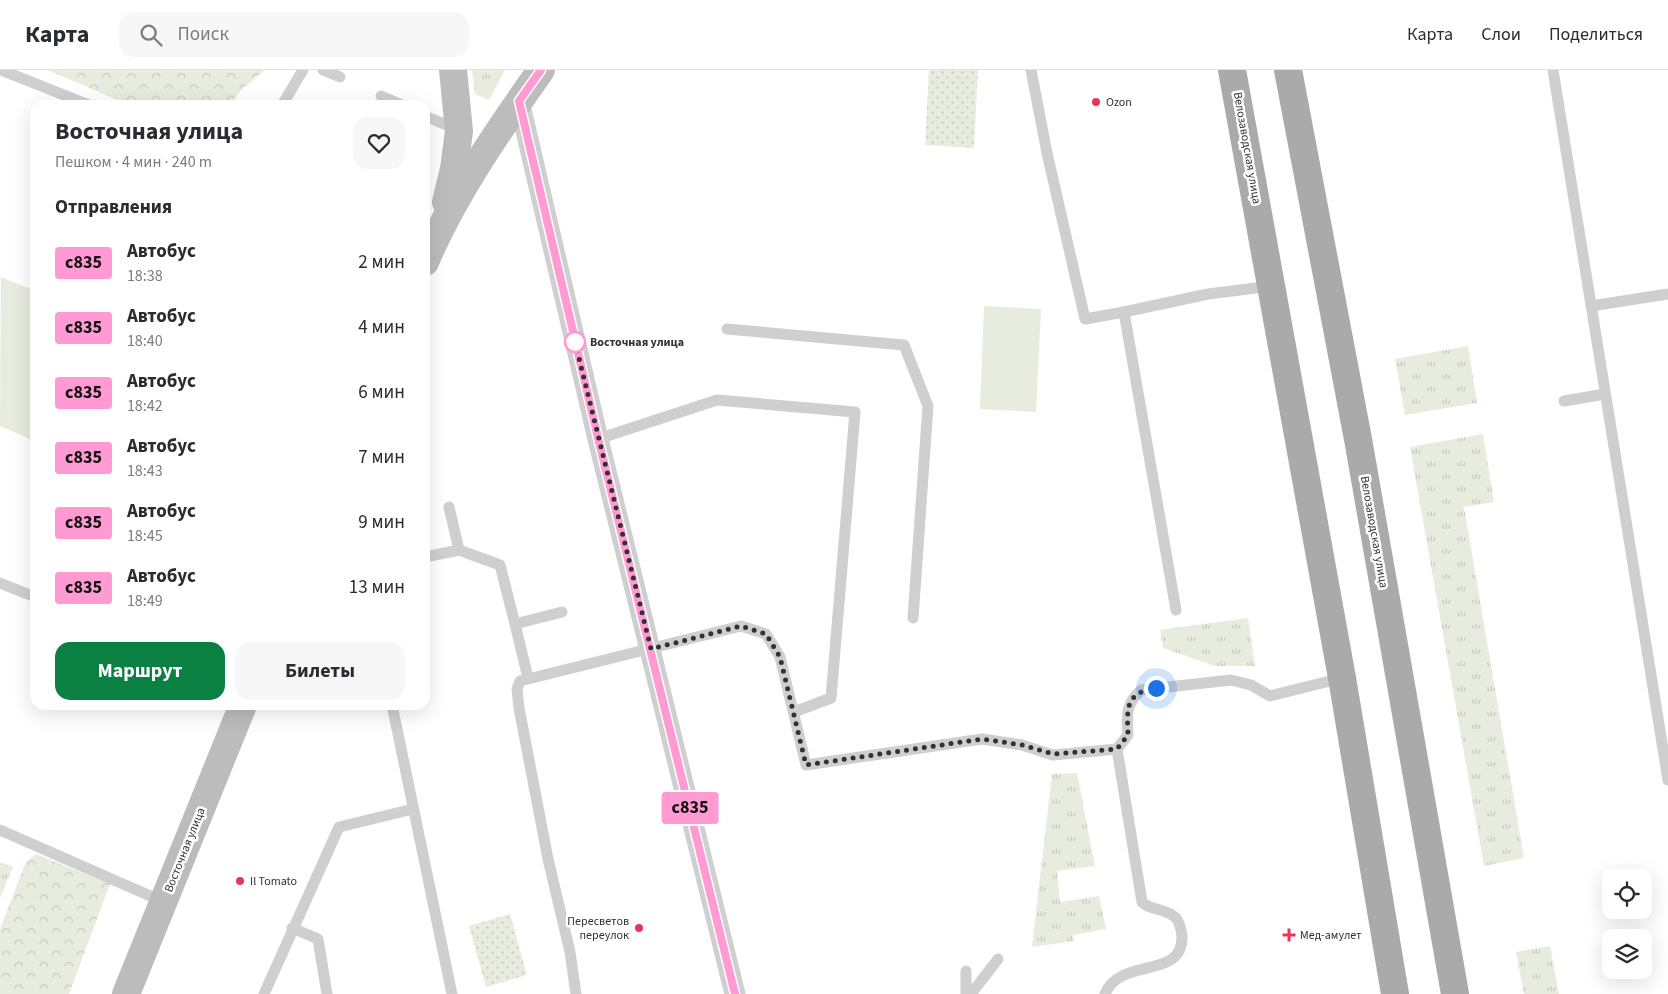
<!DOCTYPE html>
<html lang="ru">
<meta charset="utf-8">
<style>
body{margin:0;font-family:"Source Sans 3",sans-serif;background:#f7f7f7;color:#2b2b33;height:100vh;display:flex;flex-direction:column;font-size:19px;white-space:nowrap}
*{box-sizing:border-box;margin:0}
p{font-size:16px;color:#7c7c81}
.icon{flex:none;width:28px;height:28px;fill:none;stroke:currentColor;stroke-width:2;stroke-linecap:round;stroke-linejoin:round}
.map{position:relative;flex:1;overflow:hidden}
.panel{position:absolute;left:30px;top:30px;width:400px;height:610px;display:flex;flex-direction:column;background:#fff;border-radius:15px;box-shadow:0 5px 20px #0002}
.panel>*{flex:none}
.badge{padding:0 10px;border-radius:4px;font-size:18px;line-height:32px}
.fabs{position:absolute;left:1602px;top:799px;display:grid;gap:10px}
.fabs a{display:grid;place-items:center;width:50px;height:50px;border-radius:10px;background:#fff;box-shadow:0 5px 20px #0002;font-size:25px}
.you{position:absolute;width:25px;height:25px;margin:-12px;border:4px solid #fff;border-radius:50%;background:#1a73e8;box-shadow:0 0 0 8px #1a73e833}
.map>.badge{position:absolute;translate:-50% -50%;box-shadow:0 0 0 2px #fff}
h2{padding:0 25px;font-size:19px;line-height:45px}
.round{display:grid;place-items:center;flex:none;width:52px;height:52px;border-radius:15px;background:#f7f7f7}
.overview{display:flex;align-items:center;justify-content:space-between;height:85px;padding:0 25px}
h1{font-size:24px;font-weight:700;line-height:38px}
.cta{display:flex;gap:10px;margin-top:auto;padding:10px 25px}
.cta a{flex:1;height:58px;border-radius:15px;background:#0b8043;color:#fff;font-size:20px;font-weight:700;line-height:58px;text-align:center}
.cta a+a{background:#f7f7f7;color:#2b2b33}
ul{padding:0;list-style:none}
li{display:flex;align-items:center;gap:15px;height:65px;padding:0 25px}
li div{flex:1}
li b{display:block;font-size:19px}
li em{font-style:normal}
li .badge{min-width:55px;font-weight:700;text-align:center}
header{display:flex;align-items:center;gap:30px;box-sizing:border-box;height:70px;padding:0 25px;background:#fff;border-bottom:1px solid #e1e1e2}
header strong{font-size:24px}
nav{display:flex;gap:28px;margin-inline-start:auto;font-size:18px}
.search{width:350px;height:45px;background:#f7f7f7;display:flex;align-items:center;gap:12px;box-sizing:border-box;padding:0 18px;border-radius:15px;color:#7c7c81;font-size:19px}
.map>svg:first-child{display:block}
</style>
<header>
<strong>Карта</strong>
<div class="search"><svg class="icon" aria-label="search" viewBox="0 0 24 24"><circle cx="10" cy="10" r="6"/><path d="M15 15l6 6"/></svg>Поиск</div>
<nav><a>Карта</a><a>Слои</a><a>Поделиться</a></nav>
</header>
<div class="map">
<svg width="1668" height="924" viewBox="0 0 1668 924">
<defs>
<pattern id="grass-tufts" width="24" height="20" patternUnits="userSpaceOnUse" patternTransform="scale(1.25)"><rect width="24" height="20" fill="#e7ecde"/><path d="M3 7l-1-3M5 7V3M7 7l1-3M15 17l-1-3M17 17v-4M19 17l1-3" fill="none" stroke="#c7cbbf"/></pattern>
<pattern id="forest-crowns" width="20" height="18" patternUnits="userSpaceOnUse" patternTransform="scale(1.25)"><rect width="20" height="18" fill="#e7ecde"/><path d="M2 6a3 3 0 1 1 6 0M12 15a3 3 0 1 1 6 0" fill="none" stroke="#c7cbbf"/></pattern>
<pattern id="park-dots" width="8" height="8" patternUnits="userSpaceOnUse" patternTransform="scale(1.25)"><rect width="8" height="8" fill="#e7ecde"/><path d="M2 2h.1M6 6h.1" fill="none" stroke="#c7cbbf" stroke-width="1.8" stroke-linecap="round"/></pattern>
</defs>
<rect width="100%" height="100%" fill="#fff"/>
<g fill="url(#grass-tufts)">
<polygon points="472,0 505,0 489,30 475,24"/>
<polygon points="1468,276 1477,333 1405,345 1395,289"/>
<polygon points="1483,364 1494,432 1464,437 1524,788 1484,796 1410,377"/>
<polygon points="1248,548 1255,596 1215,596 1163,578 1160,560"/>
<polygon points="1077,703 1095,796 1057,801 1060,832 1099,826 1106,859 1073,865 1074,871 1032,877 1052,704"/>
<polygon points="0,792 13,797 0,828"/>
<polygon points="1550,876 1559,924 1524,924 1516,882"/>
</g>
<g fill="url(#forest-crowns)">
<polygon points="48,0 265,0 241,20 230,35 129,35"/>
<polygon points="36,784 110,814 69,924 0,924 0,859 26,792"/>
</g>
<g fill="url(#park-dots)">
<polygon points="929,0 978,0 974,78 925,75"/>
<polygon points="510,844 527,905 486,917 469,856"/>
</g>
<g fill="#e7ecde">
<polygon points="1,207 35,221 35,371 0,356"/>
<polygon points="984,236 1041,239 1036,342 980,339"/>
</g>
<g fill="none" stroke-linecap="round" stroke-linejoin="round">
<g stroke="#cfcfcf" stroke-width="11">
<polyline points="1,0 89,35"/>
<polyline points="323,0 340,7"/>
<polyline points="1031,0 1047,83 1085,249 1124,242"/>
<polyline points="1553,0 1668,710"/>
<polyline points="381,26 402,35"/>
<polyline points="282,35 303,0"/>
<polyline points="425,46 458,60"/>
<polyline points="1591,236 1668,224"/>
<polyline points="727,259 904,275 928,336 913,548"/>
<polyline points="1564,331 1605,324"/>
<polyline points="598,369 717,330 855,342 831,628 794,642"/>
<polyline points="449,437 459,480"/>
<polyline points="425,487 459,480 500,495 515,554 562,542"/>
<polyline points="0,513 35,527"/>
<polyline points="1176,540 1124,242 1208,224 1272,216"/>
<polyline points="515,554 528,608"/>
<polyline points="392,635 452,924"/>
<polyline points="0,760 164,832"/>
<polyline points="292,858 318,869 327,924"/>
<polyline points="264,924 339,757 413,739"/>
<polyline points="576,924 570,882 548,789 519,638 517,619 520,611 741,556 766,564 780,587 806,695 982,669 1022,675 1053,685 1117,679"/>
<polyline points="966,924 966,901"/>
<polyline points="971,924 998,889"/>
<path d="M1105,924C1120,886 1184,911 1182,865C1181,859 1180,853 1176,848C1166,838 1151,841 1142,832L1117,679L1128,665C1127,645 1125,635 1141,620L1231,610L1251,615L1270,626L1342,608"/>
</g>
<polyline stroke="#cfcfcf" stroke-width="21" points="519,31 598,369 735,924"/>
<g stroke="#bcbcbc" stroke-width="28">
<polyline points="446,132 454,99 459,61 453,0"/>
<path d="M425,192C454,124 498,61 541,0"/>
<polyline points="126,924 243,635"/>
</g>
<g stroke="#aaa" stroke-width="28">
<polyline points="1232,0 1342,608 1395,924"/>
<polyline points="1288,0 1358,369 1455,924"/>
</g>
</g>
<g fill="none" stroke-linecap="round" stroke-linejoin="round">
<g stroke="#fff" stroke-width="11">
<polyline id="line" points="541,0 519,31 598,368 735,924"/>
</g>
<use href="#line" stroke="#ff9ad2" stroke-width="8"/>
<path stroke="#323232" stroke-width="5" stroke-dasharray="0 9" d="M575,272L651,579L741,556L766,564L780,587L806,695L982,669L1022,675L1053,684L1117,679L1128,665C1127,638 1125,623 1156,618"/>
</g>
<g fill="#e93558" stroke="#fff" stroke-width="2">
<circle cx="1096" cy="32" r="5"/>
<circle cx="240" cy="811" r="5"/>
<circle cx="639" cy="858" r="5"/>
<path d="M1286.5 857.5h5v5h5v5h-5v5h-5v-5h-5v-5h5z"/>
</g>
<circle fill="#fff" stroke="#ff9ad2" stroke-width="2.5" cx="575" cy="272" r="10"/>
<g text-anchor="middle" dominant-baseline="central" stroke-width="5" stroke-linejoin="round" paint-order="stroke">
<g font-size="12" fill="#323232" stroke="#fff" text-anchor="start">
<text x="1106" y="32">Ozon</text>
<text x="250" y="811">Il Tomato</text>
<text x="629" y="851" text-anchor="end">Пересветов<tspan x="629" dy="14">переулок</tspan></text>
<text x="1300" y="865">Мед-амулет</text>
</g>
<g font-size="12" fill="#323232" stroke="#fff">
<text transform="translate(1247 78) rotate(80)">Велозаводская улица</text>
<text transform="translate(1374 462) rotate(80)">Велозаводская улица</text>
<text transform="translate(185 780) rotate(-68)">Восточная улица</text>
</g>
<g font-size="12" font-weight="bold" fill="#323232" stroke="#fff" text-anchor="start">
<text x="590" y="272">Восточная улица</text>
</g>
</g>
</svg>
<div class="fabs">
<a><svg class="icon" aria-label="locate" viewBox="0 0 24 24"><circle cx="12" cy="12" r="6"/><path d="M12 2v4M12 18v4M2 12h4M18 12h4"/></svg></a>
<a><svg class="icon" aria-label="layers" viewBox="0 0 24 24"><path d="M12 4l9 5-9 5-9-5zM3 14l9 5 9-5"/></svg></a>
</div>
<div class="you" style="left:1156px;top:618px"></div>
<b class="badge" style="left:690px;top:738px;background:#ff9ad2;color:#111">с835</b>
<section class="panel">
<div class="overview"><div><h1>Восточная улица</h1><p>Пешком · 4 мин · 240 m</p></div><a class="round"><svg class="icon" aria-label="heart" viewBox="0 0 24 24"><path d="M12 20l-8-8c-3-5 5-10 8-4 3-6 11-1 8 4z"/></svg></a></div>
<h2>Отправления</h2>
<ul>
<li><span class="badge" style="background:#ff9ad2;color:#111">с835</span><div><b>Автобус</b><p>18:38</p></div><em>2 мин</em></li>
<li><span class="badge" style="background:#ff9ad2;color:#111">с835</span><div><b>Автобус</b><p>18:40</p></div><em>4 мин</em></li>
<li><span class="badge" style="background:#ff9ad2;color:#111">с835</span><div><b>Автобус</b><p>18:42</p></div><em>6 мин</em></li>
<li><span class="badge" style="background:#ff9ad2;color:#111">с835</span><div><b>Автобус</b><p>18:43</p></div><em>7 мин</em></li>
<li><span class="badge" style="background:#ff9ad2;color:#111">с835</span><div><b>Автобус</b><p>18:45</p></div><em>9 мин</em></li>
<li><span class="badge" style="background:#ff9ad2;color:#111">с835</span><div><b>Автобус</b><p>18:49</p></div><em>13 мин</em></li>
</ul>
<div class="cta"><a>Маршрут</a><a>Билеты</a></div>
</section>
</div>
